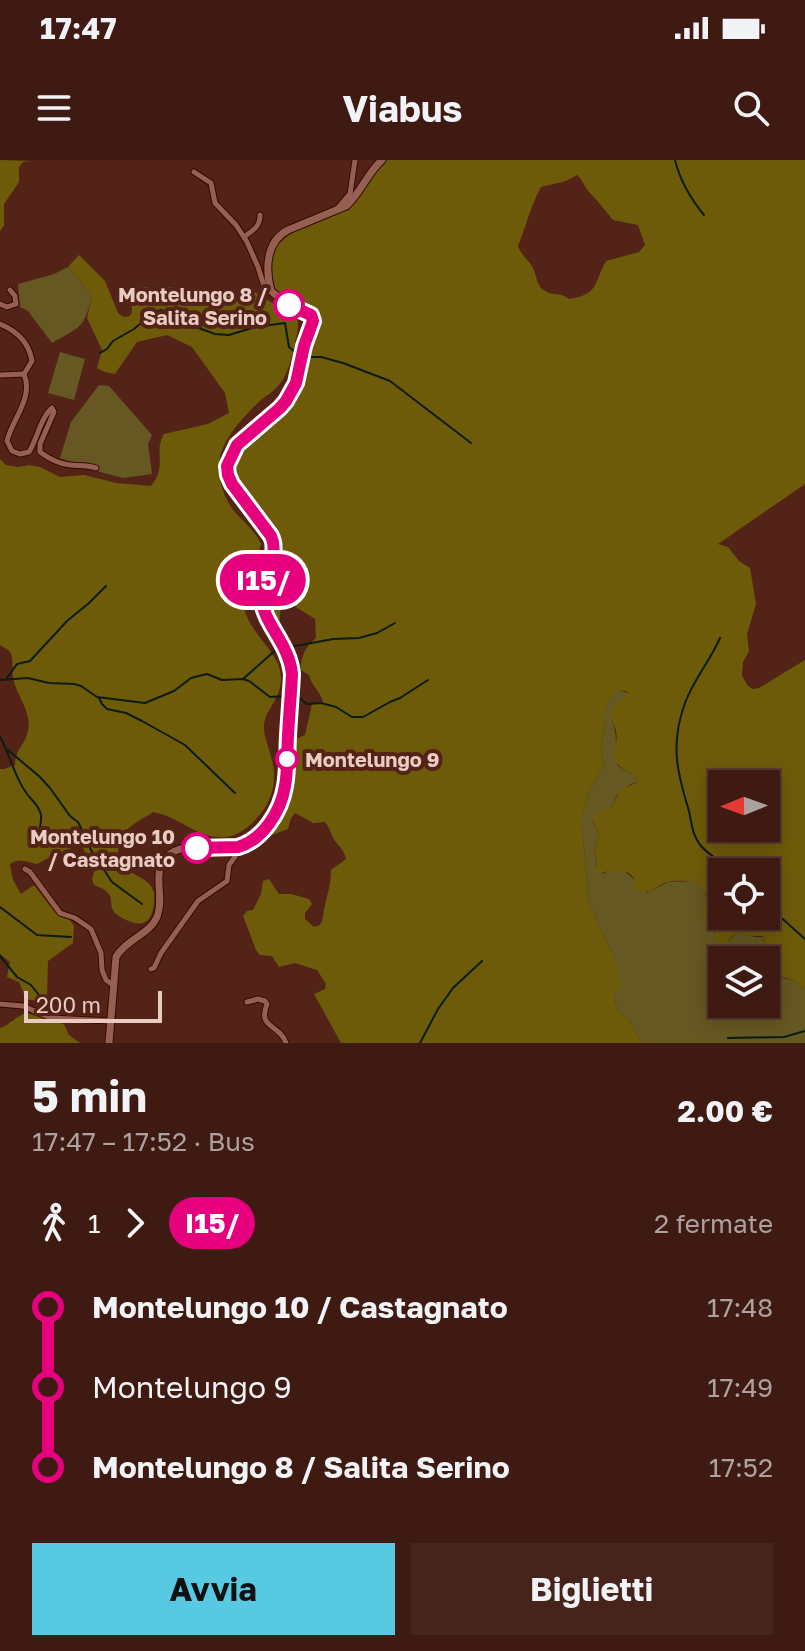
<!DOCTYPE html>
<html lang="it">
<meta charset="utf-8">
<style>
body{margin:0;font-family:"Golos Text",sans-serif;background:#46231b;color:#f1f3f6;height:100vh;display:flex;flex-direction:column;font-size:30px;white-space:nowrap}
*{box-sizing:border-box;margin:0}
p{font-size:26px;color:#ada19f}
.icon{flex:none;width:44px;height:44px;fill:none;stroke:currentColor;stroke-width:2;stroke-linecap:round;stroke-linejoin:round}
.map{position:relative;height:883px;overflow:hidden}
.details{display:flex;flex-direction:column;background:#3f1a12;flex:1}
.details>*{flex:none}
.badge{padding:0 16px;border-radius:26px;font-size:28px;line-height:52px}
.needle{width:52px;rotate:269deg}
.controls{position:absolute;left:708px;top:610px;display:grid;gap:16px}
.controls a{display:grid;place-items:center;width:72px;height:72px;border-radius:0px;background:#3f1a12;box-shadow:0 4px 20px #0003,0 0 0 2px #583832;font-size:40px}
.scale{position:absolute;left:24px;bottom:20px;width:138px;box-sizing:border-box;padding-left:8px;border:4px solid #eacbc3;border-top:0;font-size:22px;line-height:28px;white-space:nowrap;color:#eacbc3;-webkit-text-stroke:6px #542318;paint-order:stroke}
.map>.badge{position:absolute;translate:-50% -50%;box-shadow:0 0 0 4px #fff}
.legs{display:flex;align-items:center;gap:12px;height:88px;padding:0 32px;font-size:26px}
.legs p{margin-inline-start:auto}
.head{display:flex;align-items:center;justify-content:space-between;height:136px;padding:0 32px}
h1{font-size:44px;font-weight:700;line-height:60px}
.button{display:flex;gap:16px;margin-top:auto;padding:16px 32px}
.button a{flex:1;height:92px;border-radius:0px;background:#57c9e2;color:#111;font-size:32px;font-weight:700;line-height:92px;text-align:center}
.button a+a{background:#46231b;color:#f1f3f6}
ul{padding:0 32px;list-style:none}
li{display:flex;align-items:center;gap:28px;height:80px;font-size:30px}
li i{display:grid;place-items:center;width:12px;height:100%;margin:0 10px;background:currentColor}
li i::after{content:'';width:20px;height:20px;margin:-10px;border:6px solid;border-radius:50%;background:#3f1a12}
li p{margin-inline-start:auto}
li:first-child i{background:linear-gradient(#0000 50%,currentColor 0)}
li:last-child i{background:linear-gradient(currentColor 50%,#0000 0)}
.status{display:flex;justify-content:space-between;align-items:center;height:56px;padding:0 40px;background:#3f1a12;direction:ltr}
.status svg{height:22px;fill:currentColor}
header{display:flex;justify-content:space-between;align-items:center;height:104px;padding:0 32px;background:#3f1a12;font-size:36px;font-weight:700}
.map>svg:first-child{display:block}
</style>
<div class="status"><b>17:47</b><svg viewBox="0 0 49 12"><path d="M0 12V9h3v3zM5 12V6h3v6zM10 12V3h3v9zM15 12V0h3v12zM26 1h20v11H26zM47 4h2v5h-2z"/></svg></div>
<header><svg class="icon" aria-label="menu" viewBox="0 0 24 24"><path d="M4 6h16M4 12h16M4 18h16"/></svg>Viabus<svg class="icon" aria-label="search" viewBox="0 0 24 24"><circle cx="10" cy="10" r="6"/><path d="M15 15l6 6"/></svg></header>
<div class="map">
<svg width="805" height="883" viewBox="0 0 805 883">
<rect width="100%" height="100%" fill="#542318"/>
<g fill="#665822">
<path d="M68,107L92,135C84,169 81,166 52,183L28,151L20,147L18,124L54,114Z"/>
<polygon points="60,192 85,199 74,240 48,233"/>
<polygon points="99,225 109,226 152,275 148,284 152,314 123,318 100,312 60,298 71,262"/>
<path d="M616,529L628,533L611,559C619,575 614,589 618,606L633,615L638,622L631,624L617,635L611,649L593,662L599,676L594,694L597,699L596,705L602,714C626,701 632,720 647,733L668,722L695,721L705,730C707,743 706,765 716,775C717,776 728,780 729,781L737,772L755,777H763L765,786L760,797L761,800H722V844H766V806C770,817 785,818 796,821L799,826L805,828V883H642L628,858L617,851L614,833V797L589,744L582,667V656L590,630L604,604L601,589L605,562L602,557L607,544Z"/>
</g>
<g fill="#6e5b0a" fill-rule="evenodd">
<polygon points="0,0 30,1 23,2 19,7 19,22 4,44 4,66 0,71"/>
<path d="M387,0H805V324L718,384L728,387L739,401L750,408L756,444L747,474L749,491L743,502L742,516L748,526L753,529L759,528L805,500V828L799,826L796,821L772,814L767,810L766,800H761C759,794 761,790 765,786L763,776H752L737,772L726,783L717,781L714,770L704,764C701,755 706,743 706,733L695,721C688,721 675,720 667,722C653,727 652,737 635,730C639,708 614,708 599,714L596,712L597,699L594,694L599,676C594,661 588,661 602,649H611L620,630L638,622C632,609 618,612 613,596C615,589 618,580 616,571C615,564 609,560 611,552C613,543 624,540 628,533L626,531L616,530L607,544L603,557L605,562L601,589L604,604L590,630L582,656V667L589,744L614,797L622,827L614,833L617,851L628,858L642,883H341L314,834L325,829L326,824L317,810L295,803L279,807L272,796L260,795L256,790L243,756L247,751L253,750L261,734L263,721L269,719L279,734H291L309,739L312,744L305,753V759L314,767L320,765C324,758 323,753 325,745C328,732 331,723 331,710L346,699C344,689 338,686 333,678C330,672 330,668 325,662L313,663L295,653L291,658L288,669L272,675H262C289,650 289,615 291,581L305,575L312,544H321L323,541C320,531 311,525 309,515L301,510C301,496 305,487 316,478L315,459L288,442L282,444L281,446L279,464L276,466C255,438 283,406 275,375C271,359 243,329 232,314C228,278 269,267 288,243C302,226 309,181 316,158L312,150L291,141L273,127L271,121V106L274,88L295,70L334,53ZM577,15C583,20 584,26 589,32C598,41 605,50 613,60L638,65L645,85L639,92L606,101C594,122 599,135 569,139C561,132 553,136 545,131C536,126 537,116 533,108C528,99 521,95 518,86C526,66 531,45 541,27L566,21ZM722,624H766V668H722ZM722,712H766V756H722Z"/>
<path d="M79,95L105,121L118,153L124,157L130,156C136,146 126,138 129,127H175L208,135L255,132L274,144L295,153C300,164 298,171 295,182C292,197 288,216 277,227C273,232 267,235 262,239C244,256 216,284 219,311C220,324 225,340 234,351C243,362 255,370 261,384C255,405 240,425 244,447C248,470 276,491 280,510C286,537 264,548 264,567C264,578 269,587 271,597C278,619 273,641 257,658C249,667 238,676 226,677C198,680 179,656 153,652C142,660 128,665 121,677C118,682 119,690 117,696C120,700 124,707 129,711C137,716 149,720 153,730C155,734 154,738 154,742C152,767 139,768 119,756C102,745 123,735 94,725L92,719L96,706L93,701L87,698L81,682C73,686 67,689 64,698L52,696L37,704C27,702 19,697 10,704L13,720L21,734L34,725L54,751L62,757L70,760L74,766L73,783L48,801L47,837L43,842L26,839L19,822L7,817L10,802L0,794V609H4L15,605C16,587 25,586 28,571C32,550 16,536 13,517C12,510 14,499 10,492C8,489 3,487 0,485V299L6,305L18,307L29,305L40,307L60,317L84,315L116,323L151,326C168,306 153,292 164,274L208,264L229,253L225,233L192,187L167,175L137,182L115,214L105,212L97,208L102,190L87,158L92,135L68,107Z"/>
<path d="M26,853L64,864L69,875L80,883H0V868C10,865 16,856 26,853Z"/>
</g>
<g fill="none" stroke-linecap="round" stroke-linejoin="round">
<g stroke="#0b1c11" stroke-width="2">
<path d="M675,0C680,21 691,39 704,55"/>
<polyline points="100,193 107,189 113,181 134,169 153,153 161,150 167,152 182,165 193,166 215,174 229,175 255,167 285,163 289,187 299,195"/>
<polyline points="306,197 321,197 343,203 390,221 471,283"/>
<path d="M720,478C710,501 694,519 685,543C670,584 677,612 689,651C692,664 692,675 701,686C710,696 724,704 735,712"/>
<polyline points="285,488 333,479 359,478 377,473 395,463"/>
<polyline points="7,518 17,504 30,501 67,461 89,443 106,426"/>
<polyline points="243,519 279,487"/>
<polyline points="0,520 28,518 49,523 74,524 81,526 97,537 145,543 174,531 191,518 207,514 222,520 243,519 249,521 270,537 287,536"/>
<polyline points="293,536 297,536 307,544 321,543 336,547 352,557 363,557 390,542 400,538 428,520"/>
<polyline points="99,538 102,544 107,549 126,553 142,561 185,585 235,633"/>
<path d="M0,577C11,596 14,617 27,634C33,642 39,645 41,655C42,663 38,672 39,680"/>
<polyline points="8,590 40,617 50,628 70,656 78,662 91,690 112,722 142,744"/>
<polyline points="766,741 776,753 805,779"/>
<polyline points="0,747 37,775 71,777"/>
<polyline points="0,796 17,817 31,825 42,839 65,845"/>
<polyline points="728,878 784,877 805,871"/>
<polyline points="420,883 438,849 453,828 482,801"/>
</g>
<g stroke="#370901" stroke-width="7">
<g id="minor">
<polyline points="194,12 211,23 215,43 236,65 247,82 258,107 264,126 266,130 270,131"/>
<polyline points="337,49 350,34 355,0"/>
<path d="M244,77C253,70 260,67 260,55"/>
<polyline points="0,144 7,147 16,144 15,136 10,130"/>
<path d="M0,164C17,171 29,182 32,201L24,214"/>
<path d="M0,215L24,214C34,238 12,259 7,281L12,291L20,294L29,292C37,279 41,257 52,248L54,252L40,284V292C48,298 59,304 70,305C80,306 86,305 96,308"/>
<polyline points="25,709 30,712 60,753 75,758 91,769 101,793 102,810 106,820 113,825"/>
<polyline points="151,809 154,808 161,793 198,741 227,721 229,705 242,687"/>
<path d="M247,842L258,839L265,841L267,844C257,869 280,864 286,883"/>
<polyline points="0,844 23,846 51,858 111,861"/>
</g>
</g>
<g stroke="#370901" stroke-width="9">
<path id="tertiary" d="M109,883L116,797C125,780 150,774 157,757C167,733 144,701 180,689C199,687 219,690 238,687C263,683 280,647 286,625L292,514C289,482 264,465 261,437C259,416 281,397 271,376L232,324C211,286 275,261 291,233C303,213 304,184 313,161L311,155L283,141L271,131C265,109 266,81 288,70L346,46C361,33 367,13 382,0"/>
</g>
<use href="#minor" stroke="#955f51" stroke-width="5"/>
<use href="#tertiary" stroke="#955f51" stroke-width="7"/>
</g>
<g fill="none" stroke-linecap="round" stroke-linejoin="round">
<g stroke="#fff" stroke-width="18">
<path id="line-1" d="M197,688L238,687C263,680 281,651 285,626C288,610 287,593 288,576C289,556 291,535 292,514C289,483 264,465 261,437C259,416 281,397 271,376L232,324L228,315L227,306L237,285L280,248L286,241L296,223L304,186L313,161L311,155L289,145"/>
</g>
<use href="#line-1" stroke="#e6007e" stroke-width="12"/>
</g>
<g fill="#fff" stroke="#e6007e" stroke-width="4">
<circle cx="289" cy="145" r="14"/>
<circle cx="287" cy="599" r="10"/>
<circle cx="197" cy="688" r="14"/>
</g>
<g text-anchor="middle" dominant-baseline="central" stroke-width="8" stroke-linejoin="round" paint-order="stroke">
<g font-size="20" font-weight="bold" fill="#eacbc3" stroke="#542318" text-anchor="end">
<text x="267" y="134">Montelungo 8 /<tspan x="267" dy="23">Salita Serino</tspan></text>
<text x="305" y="599" text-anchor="start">Montelungo 9</text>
<text x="175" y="676">Montelungo 10<tspan x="175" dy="23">/ Castagnato</tspan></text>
</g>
</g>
</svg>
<div class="controls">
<a><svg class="needle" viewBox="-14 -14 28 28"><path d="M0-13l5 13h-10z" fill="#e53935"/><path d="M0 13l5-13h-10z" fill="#ada19f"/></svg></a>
<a><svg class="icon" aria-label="locate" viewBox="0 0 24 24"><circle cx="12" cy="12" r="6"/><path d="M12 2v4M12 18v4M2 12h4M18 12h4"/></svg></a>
<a><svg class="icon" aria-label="layers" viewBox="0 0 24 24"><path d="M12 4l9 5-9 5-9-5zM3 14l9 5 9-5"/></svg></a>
</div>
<div class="scale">200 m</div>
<b class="badge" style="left:263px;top:420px;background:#e6007e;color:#fff">I15/</b>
</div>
<section class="details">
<div class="head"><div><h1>5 min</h1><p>17:47 – 17:52 · Bus</p></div><b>2.00 €</b></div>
<div class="legs"><svg class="icon" aria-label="walk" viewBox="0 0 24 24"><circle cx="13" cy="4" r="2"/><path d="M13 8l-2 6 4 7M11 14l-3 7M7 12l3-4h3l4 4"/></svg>1<svg class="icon" aria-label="forward" viewBox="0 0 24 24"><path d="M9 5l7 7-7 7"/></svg><b class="badge" style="background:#e6007e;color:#fff">I15/</b><p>2 fermate</p></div>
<ul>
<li><i style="color:#e6007e"></i><b>Montelungo 10 / Castagnato</b><p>17:48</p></li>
<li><i style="color:#e6007e"></i><span>Montelungo 9</span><p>17:49</p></li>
<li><i style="color:#e6007e"></i><b>Montelungo 8 / Salita Serino</b><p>17:52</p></li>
</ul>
<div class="button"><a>Avvia</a><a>Biglietti</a></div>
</section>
